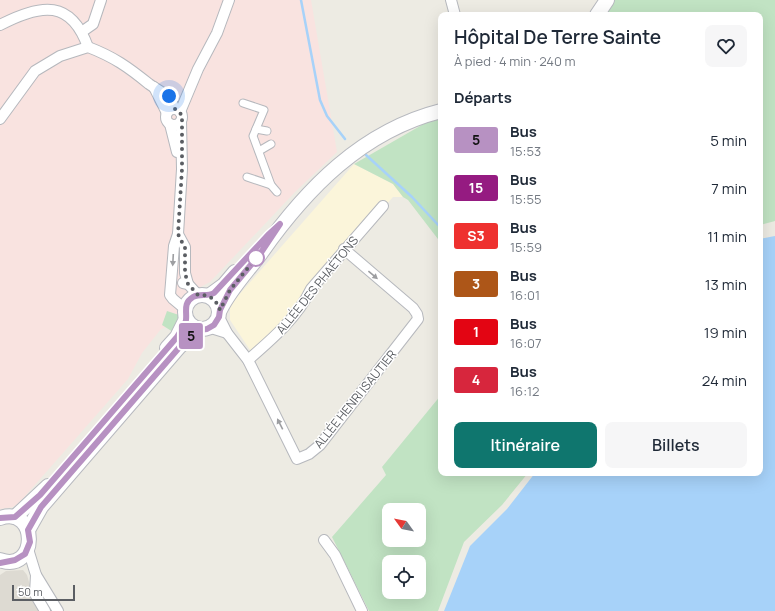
<!DOCTYPE html>
<html lang="fr">
<meta charset="utf-8">
<style>
body{margin:0;font-family:Manrope,sans-serif;background:#f6f6f7;color:#1f2937;height:100vh;display:flex;flex-direction:column;font-size:15px;white-space:nowrap}
*{box-sizing:border-box;margin:0}
p{font-size:13px;color:#747a83}
.icon{flex:none;width:22px;height:22px;fill:none;stroke:currentColor;stroke-width:2;stroke-linecap:round;stroke-linejoin:round}
.map{position:relative;flex:1;overflow:hidden}
.side{position:absolute;left:438px;top:12px;width:325px;height:464px;display:flex;flex-direction:column;background:#fff;border-radius:8px;box-shadow:0 4px 16px #0002}
.side>*{flex:none}
.badge{padding:0 8px;border-radius:3px;font-size:14px;line-height:26px}
.needle{width:26px;rotate:303deg}
.fabs{position:absolute;left:382px;top:503px;display:grid;gap:8px}
.fabs a{display:grid;place-items:center;width:44px;height:44px;border-radius:8px;background:#fff;box-shadow:0 4px 16px #0002;font-size:20px}
.scale{position:absolute;left:12px;bottom:10px;width:63px;box-sizing:border-box;padding-left:4px;border:2px solid #5b5e63;border-top:0;font-size:11px;line-height:14px;white-space:nowrap;color:#5b5e63;-webkit-text-stroke:3px #fff;paint-order:stroke}
.you{position:absolute;width:20px;height:20px;margin:-10px;border:3px solid #fff;border-radius:50%;background:#1a73e8;box-shadow:0 0 0 6px #1a73e833}
.map>.badge{position:absolute;translate:-50% -50%;box-shadow:0 0 0 2px #fff}
h2{padding:0 16px;font-size:15px;line-height:36px}
.round{display:grid;place-items:center;flex:none;width:42px;height:42px;border-radius:8px;background:#f6f6f7}
.headline{display:flex;align-items:center;justify-content:space-between;height:68px;padding:0 16px}
h1{font-size:19px;font-weight:600;line-height:30px}
.primary-button{display:flex;gap:8px;margin-top:auto;padding:8px 16px}
.primary-button a{flex:1;height:46px;border-radius:8px;background:#0f766e;color:#fff;font-size:16px;font-weight:600;line-height:46px;text-align:center}
.primary-button a+a{background:#f6f6f7;color:#1f2937}
ul{padding:0;list-style:none}
li{display:flex;align-items:center;gap:12px;height:48px;padding:0 16px}
li div{flex:1}
li b{display:block;font-size:15px}
li em{font-style:normal}
li .badge{min-width:44px;font-weight:700;text-align:center}
.map>svg:first-child{display:block}
</style>
<div class="map">
<svg width="775" height="611" viewBox="0 0 775 611">
<rect width="100%" height="100%" fill="#edebe3"/>
<polygon fill="#fbf5da" points="354,164 393,184 403,197 393,197 254,356 230,320 230,305"/>
<polygon fill="#dddad2" points="23,570 27,575 33,596 40,611 0,611 0,575 6,571"/>
<polygon fill="#f9e3e0" points="0,0 311,0 337,152 295,192 210,282 189,293 182,300 179,309 180,323 161,329 142,353 128,379 19,503 13,507 0,509"/>
<g fill="#c1e3c3" fill-rule="evenodd">
<polygon points="615,0 775,0 775,221 760,225 760,15 605,15"/>
<polygon points="441,119 441,243 408,200 403,197 393,184 354,164 427,122"/>
<polygon points="167,311 179,315 173,332 162,325"/>
<path d="M441,395V473H528L502,505L464,542L438,611H369L332,537L386,475L382,467ZM389,510H419V540H389ZM389,562H419V592H389Z"/>
</g>
<polygon fill="#a7d2f9" points="775,236 775,611 444,611 470,546 507,509 535,473 760,473 760,239"/>
<g fill="none" stroke-linecap="round" stroke-linejoin="round">
<g stroke="#a7d2f9" stroke-width="2.5">
<polyline points="301,0 320,100 327,116 345,139"/>
<polyline points="366,155 412,197 441,228"/>
</g>
<g stroke="#b6b8bd" stroke-width="9">
<g id="pedestrian">
<polyline points="243,103 264,110 253,136 271,185 277,192"/>
<polyline points="256,129 267,131"/>
<polyline points="259,151 271,144"/>
<polyline points="247,177 271,185"/>
</g>
</g>
<g stroke="#b6b8bd" stroke-width="12">
<g id="minor">
<polyline points="451,0 455,15"/>
<path d="M0,25C42,3 71,0 88,47"/>
<polyline points="83,31 93,24 101,0"/>
<polyline points="154,87 167,113"/>
<circle cx="174" cy="117" r="8"/>
<polyline points="180,112 198,69 217,33 229,0"/>
<path d="M0,119L35,71L60,56L88,47C114,57 128,67 149,84C163,94 167,92 175,109"/>
<polyline points="181,121 182,169 178,234 174,246 170,295 173,299 185,309"/>
<polyline points="170,124 177,152"/>
<polyline points="178,234 185,247 185,273 188,284"/>
<polyline points="183,283 188,284 198,295"/>
<polyline points="219,317 227,333 248,360 297,459 309,454 320,445 418,319 417,314 413,308 344,249"/>
<polyline points="211,328 227,333"/>
<path d="M248,360C271,340 298,317 311,289L383,206"/>
<polyline points="324,540 335,555 362,611"/>
<polyline points="28,549 36,575 58,611"/>
<polyline points="36,575 35,594 45,611"/>
</g>
</g>
<g stroke="#b7b9bf" stroke-width="16">
<g id="secondary">
<polyline points="597,15 607,0"/>
<circle cx="202" cy="312" r="17"/>
<polyline points="209,296 224,285 235,272"/>
<path d="M220,310C231,288 247,272 261,253C306,189 362,131 441,111"/>
<polyline points="167,348 177,337 186,319"/>
<polyline points="15,517 48,486"/>
<path d="M0,518C39,505 38,574 0,560"/>
<polyline points="28,530 41,507 179,347 199,330"/>
</g>
</g>
<use href="#pedestrian" stroke="#fff" stroke-width="7"/>
<use href="#minor" stroke="#fff" stroke-width="10"/>
<use href="#secondary" stroke="#fff" stroke-width="14"/>
</g>
<defs><path id="oneway-solid" d="M-6-.8H1V-3.2L6.5 0L1 3.2V.8H-6Z"/></defs>
<g fill="#9d9ea1">
<use href="#oneway-solid" transform="translate(173 260) rotate(93)"/>
<use href="#oneway-solid" transform="translate(373 275) rotate(40)"/>
<use href="#oneway-solid" transform="translate(280 424) rotate(-117)"/>
</g>
<g fill="none" stroke-linecap="round" stroke-linejoin="round">
<g stroke="#fff" stroke-width="9">
<path id="line" d="M0,518L15,517L40,495L177,337C180,332 185,325 186,320C187,311 183,303 193,297C200,293 207,297 214,293L268,235L280,224L260,254L230,290L220,310L219,317L214,325L207,329L199,330L184,342L41,507L28,530L30,542L25,554L15,560L0,563"/>
</g>
<use href="#line" stroke="#b791c2" stroke-width="6"/>
<path stroke="#5b5e63" stroke-width="4" stroke-dasharray="0 7.2" d="M169,96L175,109L182,115V169L178,234L185,248V273L188,284L198,295C209,294 216,299 220,310L230,290L256,258"/>
</g>
<circle fill="#fff" stroke="#b791c2" stroke-width="2" cx="256" cy="258" r="8"/>
<g text-anchor="middle" dominant-baseline="central" stroke-width="3" stroke-linejoin="round" paint-order="stroke">
<g font-size="12" fill="#5b5e63" stroke="#fff">
<text transform="translate(317 285) rotate(-51)">ALLÉE DES PHAÉTONS</text>
<text transform="translate(355 399) rotate(-51)">ALLÉE HENRI ISAUTIER</text>
</g>
</g>
</svg>
<div class="fabs">
<a><svg class="needle" viewBox="-14 -14 28 28"><path d="M0-13l5 13h-10z" fill="#e53935"/><path d="M0 13l5-13h-10z" fill="#747a83"/></svg></a>
<a><svg class="icon" aria-label="locate" viewBox="0 0 24 24"><circle cx="12" cy="12" r="6"/><path d="M12 2v4M12 18v4M2 12h4M18 12h4"/></svg></a>
</div>
<div class="scale">50 m</div>
<div class="you" style="left:169px;top:96px"></div>
<b class="badge" style="left:191px;top:336px;background:#b791c2;color:#111">5</b>
<section class="side">
<div class="headline"><div><h1>Hôpital De Terre Sainte</h1><p>À pied · 4 min · 240 m</p></div><a class="round"><svg class="icon" aria-label="heart" viewBox="0 0 24 24"><path d="M12 20l-8-8c-3-5 5-10 8-4 3-6 11-1 8 4z"/></svg></a></div>
<h2>Départs</h2>
<ul>
<li><span class="badge" style="background:#b791c2;color:#111">5</span><div><b>Bus</b><p>15:53</p></div><em>5 min</em></li>
<li><span class="badge" style="background:#951b81;color:#fff">15</span><div><b>Bus</b><p>15:55</p></div><em>7 min</em></li>
<li><span class="badge" style="background:#ee312f;color:#fff">S3</span><div><b>Bus</b><p>15:59</p></div><em>11 min</em></li>
<li><span class="badge" style="background:#ad5618;color:#fff">3</span><div><b>Bus</b><p>16:01</p></div><em>13 min</em></li>
<li><span class="badge" style="background:#e30513;color:#fff">1</span><div><b>Bus</b><p>16:07</p></div><em>19 min</em></li>
<li><span class="badge" style="background:#d7263d;color:#fff">4</span><div><b>Bus</b><p>16:12</p></div><em>24 min</em></li>
</ul>
<div class="primary-button"><a>Itinéraire</a><a>Billets</a></div>
</section>
</div>
